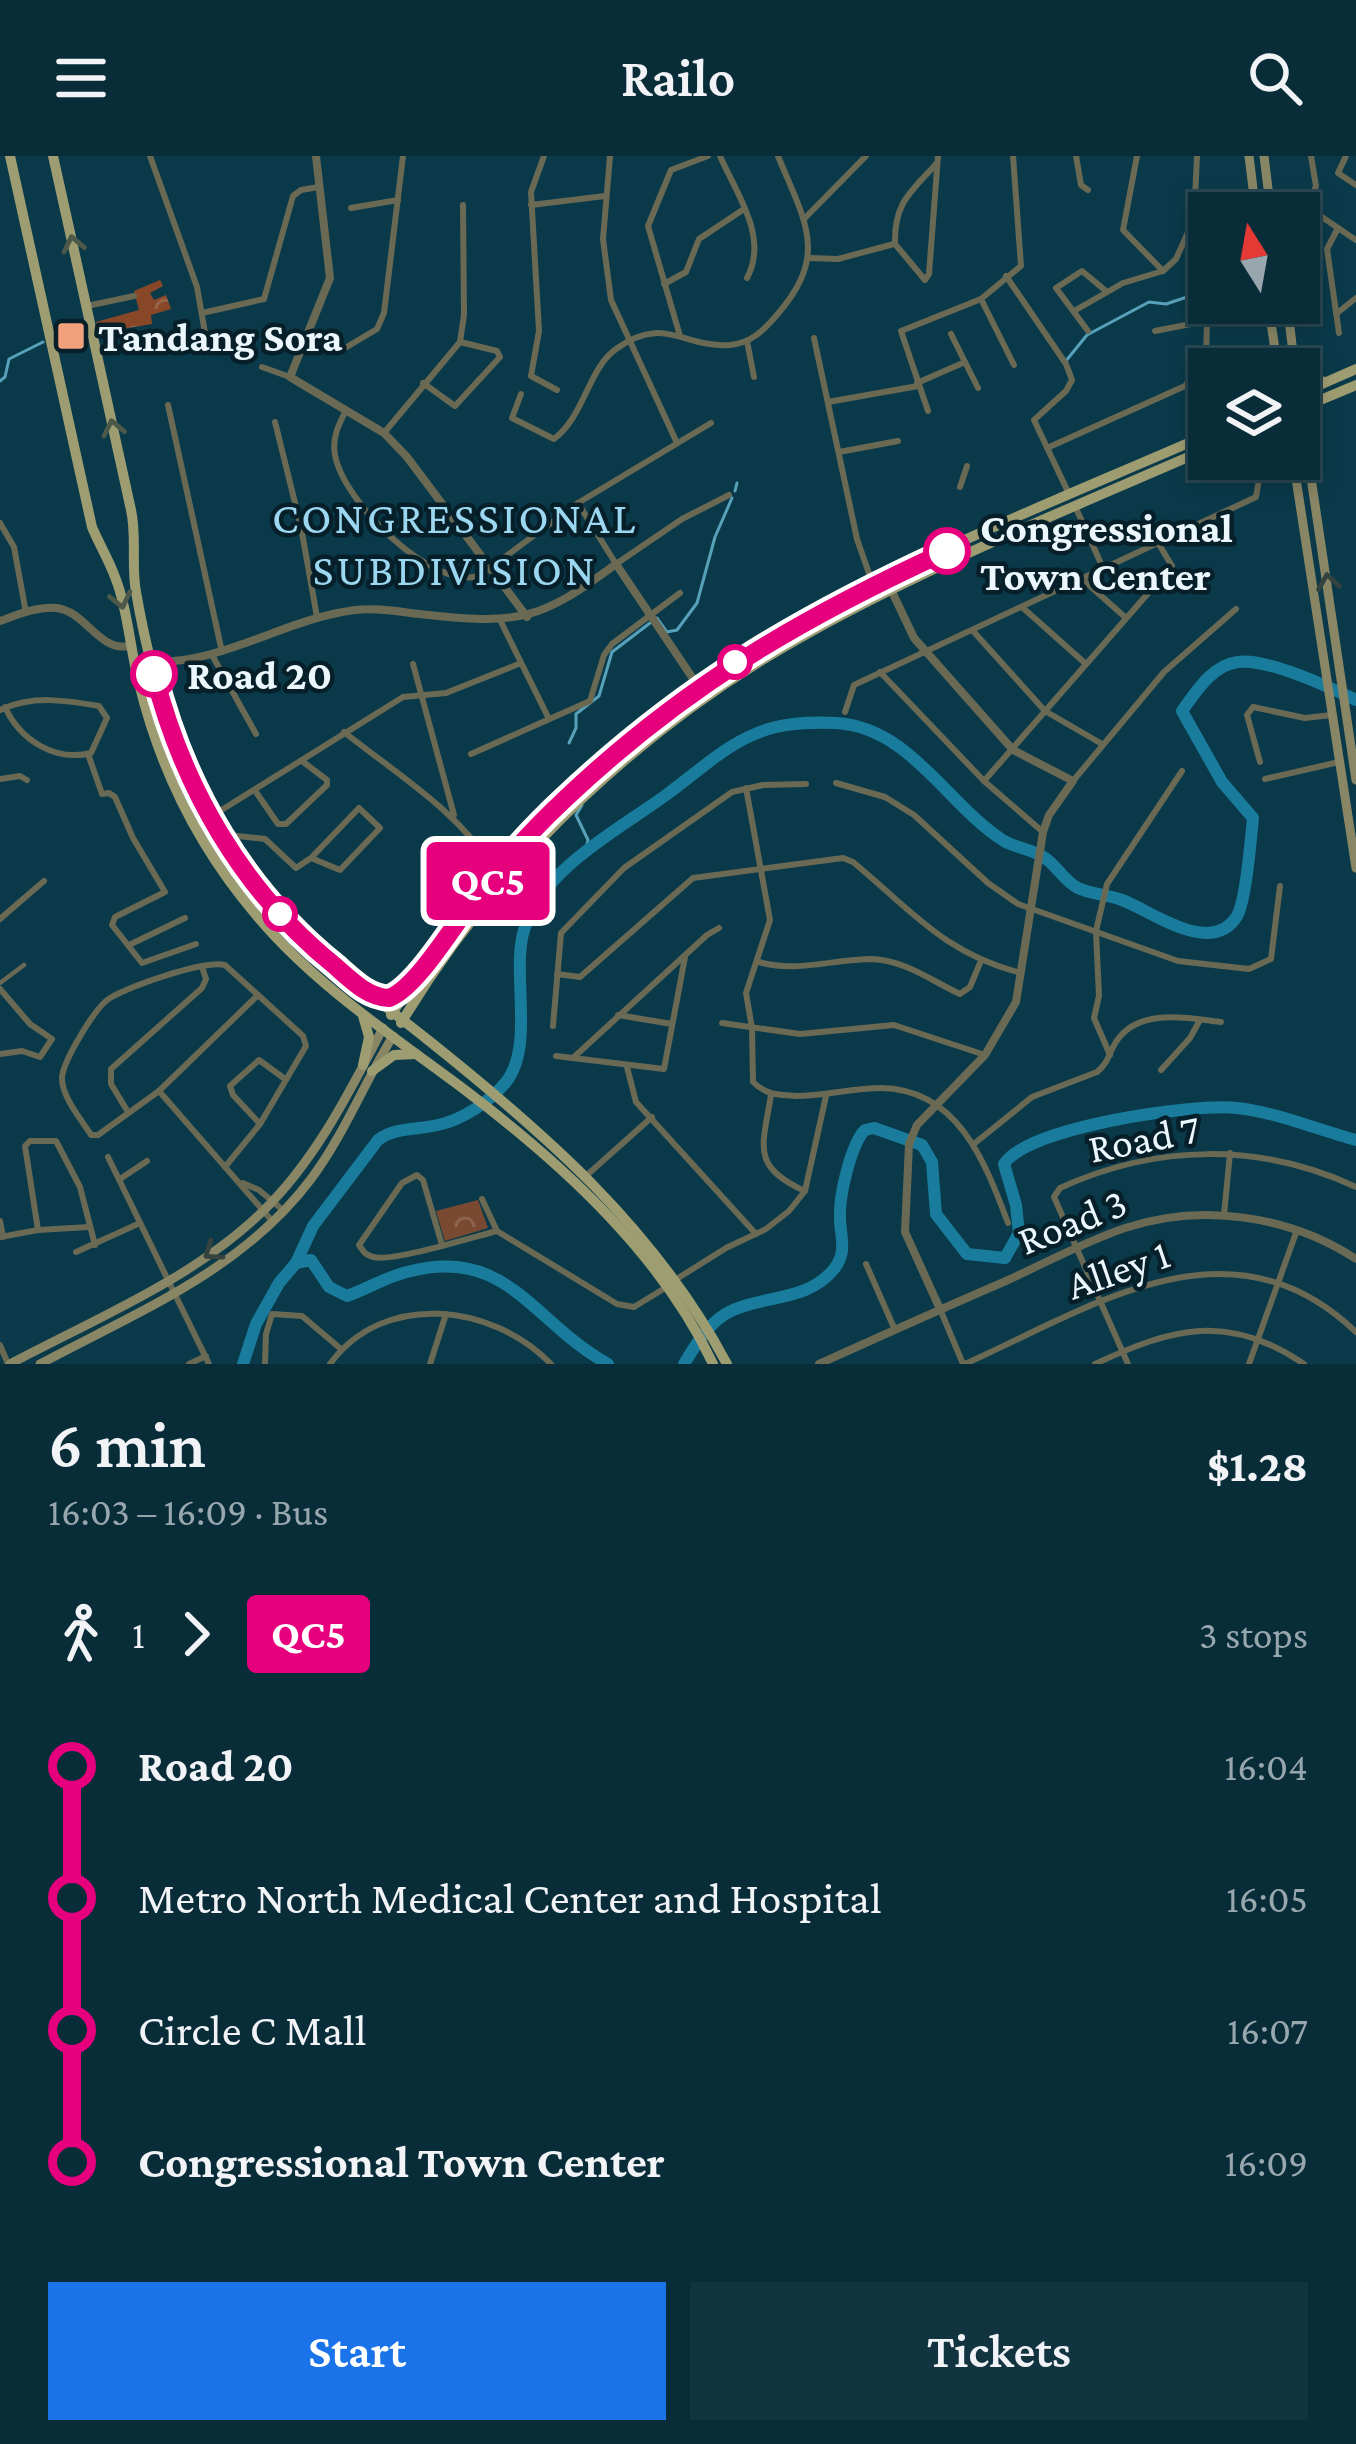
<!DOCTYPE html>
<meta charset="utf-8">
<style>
body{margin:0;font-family:"Crimson Pro",serif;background:#113440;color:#f1f3f6;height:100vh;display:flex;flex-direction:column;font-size:45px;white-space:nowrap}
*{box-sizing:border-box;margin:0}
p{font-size:39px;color:#98a7ae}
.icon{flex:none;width:66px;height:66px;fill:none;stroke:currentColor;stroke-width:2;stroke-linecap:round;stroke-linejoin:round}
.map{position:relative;height:1208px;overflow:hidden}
.sheet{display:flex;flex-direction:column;background:#082c38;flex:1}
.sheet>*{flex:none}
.badge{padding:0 24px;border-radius:9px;font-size:42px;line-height:78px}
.needle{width:78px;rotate:349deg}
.buttons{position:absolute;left:1188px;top:36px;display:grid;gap:24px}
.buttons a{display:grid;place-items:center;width:132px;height:132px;border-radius:0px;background:#082c38;box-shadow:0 6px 18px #0003,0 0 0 3px #294853;font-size:60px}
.map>.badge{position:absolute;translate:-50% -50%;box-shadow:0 0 0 6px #fff}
.legs{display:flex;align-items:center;gap:18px;height:132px;padding:0 48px;font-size:39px}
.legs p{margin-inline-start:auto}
.overview{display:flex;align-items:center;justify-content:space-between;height:204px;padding:0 48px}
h1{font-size:66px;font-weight:600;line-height:90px}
.button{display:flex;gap:24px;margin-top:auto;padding:24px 48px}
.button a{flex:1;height:138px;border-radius:0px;background:#1a73e8;color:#fff;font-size:48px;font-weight:600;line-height:138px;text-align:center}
.button a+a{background:#113440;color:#f1f3f6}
ul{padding:0 48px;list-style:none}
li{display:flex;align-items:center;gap:42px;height:132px;font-size:45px}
li i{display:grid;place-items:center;width:18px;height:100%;margin:0 15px;background:currentColor}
li i::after{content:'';width:30px;height:30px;margin:-15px;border:9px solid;border-radius:50%;background:#082c38}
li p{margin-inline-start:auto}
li:first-child i{background:linear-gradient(#0000 50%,currentColor 0)}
li:last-child i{background:linear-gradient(currentColor 50%,#0000 0)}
header{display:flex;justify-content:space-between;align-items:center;height:156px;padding:0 48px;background:#082c38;font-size:54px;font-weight:600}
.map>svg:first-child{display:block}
</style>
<header><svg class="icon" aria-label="menu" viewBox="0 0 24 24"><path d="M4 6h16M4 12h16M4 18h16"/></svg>Railo<svg class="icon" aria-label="search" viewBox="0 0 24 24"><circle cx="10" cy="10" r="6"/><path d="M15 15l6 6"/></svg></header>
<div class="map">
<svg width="1356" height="1208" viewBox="0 0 1356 1208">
<defs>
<pattern id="forest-crowns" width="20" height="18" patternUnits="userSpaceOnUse" patternTransform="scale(3)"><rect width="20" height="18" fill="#884828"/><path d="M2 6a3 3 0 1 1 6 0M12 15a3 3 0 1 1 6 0" fill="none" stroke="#996348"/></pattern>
<pattern id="park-crowns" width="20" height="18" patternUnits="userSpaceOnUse" patternTransform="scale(3)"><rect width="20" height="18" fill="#7a4931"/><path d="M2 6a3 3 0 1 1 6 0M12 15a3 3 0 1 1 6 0" fill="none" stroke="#8d6450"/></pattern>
</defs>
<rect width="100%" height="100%" fill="#0a3a4a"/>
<polygon fill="url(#forest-crowns)" points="160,124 163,130 150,137 154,144 166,139 171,153 151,159 152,168 98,177 96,166 139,154 134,135"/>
<polygon fill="url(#park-crowns)" points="478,1044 488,1072 445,1085 436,1055"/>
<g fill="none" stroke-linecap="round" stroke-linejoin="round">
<g stroke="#58a1ba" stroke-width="3">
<polyline points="1065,206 1087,179 1149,146 1166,148 1190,140 1209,117"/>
<polyline points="0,225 5,221 9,203 43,186"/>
<polyline points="735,335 737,327"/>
<polyline points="657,462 667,476 677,474 697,447 715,381 732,342"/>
<polyline points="569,587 576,572 576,558 599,540 612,496 650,467"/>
<polyline points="582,649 576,659 588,684 585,696"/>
</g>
<g stroke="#197c9d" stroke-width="12">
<path d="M296,1107L311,1104L329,1131L347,1140C367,1133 386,1121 407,1116C507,1089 532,1166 608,1208"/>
<path d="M243,1208L256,1168L279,1127L296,1107L313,1070L378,984C395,971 417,974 438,969C462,964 491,945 506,926C535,889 511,817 524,774C543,712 617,675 666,639C701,614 729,584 772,572C790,567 817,566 836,567C910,571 947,649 1004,685C1016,692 1032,693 1045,702C1057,710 1065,726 1078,732C1091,738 1108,739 1122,744C1150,754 1211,802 1237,760C1246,745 1251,682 1253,662L1222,626L1182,555C1196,536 1212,509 1238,506C1268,502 1329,531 1356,544"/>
<path d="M684,1208C696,1188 710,1164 733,1154C767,1139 808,1145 834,1113C848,1095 840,1081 840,1061C839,1040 851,988 865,974L874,972L922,989L932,1006L936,1058L967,1098L1005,1102L1019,1077L1016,1049L1004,1008C1028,971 1193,947 1237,952C1276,956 1318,974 1356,984"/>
</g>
<polyline stroke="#6a6954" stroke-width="4.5" points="0,827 24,809"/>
<g stroke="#6a6954" stroke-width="6">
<polyline points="150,0 197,131 208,194"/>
<polyline points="544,0 531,36 539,175 531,220 557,234"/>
<polyline points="610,0 603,83 611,144 677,287"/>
<path d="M720,0C737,39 769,81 747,122"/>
<polyline points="1076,0 1081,29 1088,34"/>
<polyline points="1137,0 1123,74 1163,115"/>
<polyline points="1346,0 1338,17 1356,29"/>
<path d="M937,7C911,36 894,46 895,88L925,124L929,118L938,0"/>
<polyline points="531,49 605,40"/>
<polyline points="1307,51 1316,30 1311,0"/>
<polyline points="351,52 398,44"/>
<polyline points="1272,57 1307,51 1356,84"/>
<polyline points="804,63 866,0"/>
<polyline points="1338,72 1327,93 1339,177"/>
<polyline points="810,102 838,103 894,88"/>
<polyline points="1006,120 1066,208 1072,224 1066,235 1034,264 1069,338"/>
<polyline points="664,128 686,116 699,83 744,53"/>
<polyline points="981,143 1014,209"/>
<polyline points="87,150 134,140"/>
<polyline points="1074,155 1123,127 1163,115 1176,103 1194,63 1197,0"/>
<polyline points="202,157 264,143 293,40 301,34 319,31"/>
<polyline points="1336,158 1356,142"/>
<polyline points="1088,175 1056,132 1082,115 1106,135"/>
<polyline points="1155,175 1287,149"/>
<polyline points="951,178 978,232"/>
<polyline points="680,180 648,70 671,14 708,0"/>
<polyline points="814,182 857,383 873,429"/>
<polyline points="207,185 237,180"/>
<polyline points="747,185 754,221"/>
<polyline points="340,195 377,173 384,157 403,0"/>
<polyline points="262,211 290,221"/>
<polyline points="423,227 455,250 500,201 497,195 460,186"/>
<polyline points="917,227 965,206"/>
<path d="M521,238L512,262L554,283C585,259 588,213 616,193C664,158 683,192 730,189C751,187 763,175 776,160C830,99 805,66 778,0"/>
<polyline points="828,246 918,230"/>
<polyline points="168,249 222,496"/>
<path d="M346,254C338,270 332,282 335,299C343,345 431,434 479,420L578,347L711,267"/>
<polyline points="928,255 901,175 981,143 1021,110 1013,0"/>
<polyline points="275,266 301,371 317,461"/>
<polyline points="384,277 460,186 464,159 463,49"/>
<polyline points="1047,292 1185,230 1206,203 1207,164"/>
<polyline points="839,296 898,285"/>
<polyline points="960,331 967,310"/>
<polyline points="578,347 616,408 682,363 729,339"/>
<polyline points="1075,350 1103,412"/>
<polyline points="0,367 14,391 26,457"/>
<polyline points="1081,422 1126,462"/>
<polyline points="1022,451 1086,508"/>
<polyline points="501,466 549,563"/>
<polyline points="973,475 1045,555 1102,588"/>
<polyline points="212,499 256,578"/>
<polyline points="413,508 454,659"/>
<polyline points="880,516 984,625 1043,676"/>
<path d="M0,554C32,539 64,544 99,550L107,562L91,597C55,606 20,584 5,551"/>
<polyline points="845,556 854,529 1256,341 1262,306"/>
<path d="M344,576C398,619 458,655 495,714"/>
<polyline points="88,598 102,638 109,637 115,641 133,682 165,736 115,761 112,769 142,807 196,788"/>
<polyline points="471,598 590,545 604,499 612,488 680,437"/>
<polyline points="1260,606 1247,559 1253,551 1305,562 1332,559"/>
<polyline points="0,623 20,620 27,624"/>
<polyline points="1265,623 1339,606"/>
<polyline points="984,625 1172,410 1157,385"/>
<polyline points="1073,625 1164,516 1236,453"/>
<polyline points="836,627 885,641 914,659 988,727 1018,748 1178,805 1249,813 1271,803 1280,730"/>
<path d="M746,632L770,764L746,837L752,872L753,926C766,939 778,939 796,940C825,940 852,932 881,932C958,933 985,1006 1008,1067"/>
<polyline points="256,636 278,668 286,668 327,629 327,624 302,605"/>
<polyline points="212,660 403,541 446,537 521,507"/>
<polyline points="219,678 265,683 296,712 311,702 359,652 380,672 340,714 311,702"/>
<polyline points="0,763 44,725"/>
<polyline points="129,789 185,762"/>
<path d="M759,806C797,817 834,803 872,803C904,804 932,825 960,838L970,831L980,807"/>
<path d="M557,818L580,821L693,722L843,702L853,706C911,754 945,798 1021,817"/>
<polyline points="0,833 30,868 52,883 40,901 22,895 0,898"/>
<polyline points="618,859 672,868"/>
<polyline points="722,867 800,878 894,869 985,899"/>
<polyline points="553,870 561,777 624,712 732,636 763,629 806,628"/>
<polyline points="1110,899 1094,862 1099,840 1096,775 1107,728 1182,615"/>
<polyline points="556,900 664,913 685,801"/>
<polyline points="573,902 707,779 719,772"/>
<polyline points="627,911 636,946 756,1078"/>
<polyline points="1161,914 1190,882 1200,864"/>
<polyline points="159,935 273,1066"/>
<path d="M771,939C763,990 750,1010 805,1035"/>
<polyline points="128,956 111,928 111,913 202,832 206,823 202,811"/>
<polyline points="260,968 233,939 230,930 259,904 285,923"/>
<path d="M975,987L1032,941L1097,916C1109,907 1109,895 1118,883C1141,852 1188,862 1221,866"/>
<polyline points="108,1001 209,1208"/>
<path d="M225,1011L260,968L306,890L303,880L225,809C203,804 131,830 110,842C95,851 64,904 62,921C61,940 81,963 91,979H98L159,935L257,840"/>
<polyline points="587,1019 652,961"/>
<polyline points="120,1023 147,1005"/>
<polyline points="243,1027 259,1034 284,1055"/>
<polyline points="482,1043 497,1075 617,1148 634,1151 665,1132"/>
<polyline points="1224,1059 1230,997"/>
<polyline points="0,1065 3,1081"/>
<polyline points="38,1074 25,990 30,985 56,985 80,1031 95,1089"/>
<polyline points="0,1081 38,1074 89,1071"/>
<path d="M442,1089L423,1024L417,1019L402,1027L359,1089C364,1096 364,1098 373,1101C394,1106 473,1081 497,1075"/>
<polyline points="76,1096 140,1067"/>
<polyline points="866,1108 895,1174"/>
<polyline points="675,1124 726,1092 766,1073 789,1055 805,1035 826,940"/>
<polyline points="940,1153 963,1208"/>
<polyline points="0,1189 8,1208"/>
<polyline points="189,1208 206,1200"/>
<polyline points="265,1208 266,1178 272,1158 302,1160 341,1193"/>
<path d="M330,1208C383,1135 492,1147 551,1208"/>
<polyline points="430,1208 446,1158"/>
<path d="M965,1208C1094,1150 1230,1056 1356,1176"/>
<path d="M1095,1208C1172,1172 1228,1156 1304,1208"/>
<path d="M1128,1208L1054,1041L1060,1032C1156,988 1260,986 1356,1031"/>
<polyline points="1249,1208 1297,1074"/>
</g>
<g stroke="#6a6954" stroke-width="8">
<polyline points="316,0 330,122 290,221 384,277 407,301 527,461"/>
<polyline points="886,423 914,482 1013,594 1073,625 1049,659 1043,676 1016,846 985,899 917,969 909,988 905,1076 940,1153"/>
<path d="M0,465C17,459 38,450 56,452C86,455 98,496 130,490"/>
<path d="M151,506C224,508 284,463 355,454C379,451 405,457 429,459C520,469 542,463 616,408L706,542"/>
<path d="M819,1208C881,1180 943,1152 1006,1125C1045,1107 1084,1086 1125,1072C1201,1047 1289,1059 1356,1103"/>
</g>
<g stroke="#888665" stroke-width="9">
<polyline points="1249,0 1256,57"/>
<polyline points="1264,0 1271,57"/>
<polyline points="1268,147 1278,213"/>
<polyline points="1287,147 1295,213"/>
<polyline points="1299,241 1356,624"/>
<polyline points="1293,303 1356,712"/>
<path d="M10,1208C95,1163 193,1123 262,1056C315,1005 349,937 383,872"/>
<path d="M40,1208C137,1156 243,1114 311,1023C344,979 364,927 393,880"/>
</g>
<g stroke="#9e9d72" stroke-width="10">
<path d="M10,0L92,371C99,388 109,404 115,421C128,454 130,493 139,527C160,614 199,692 257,760C315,829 393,880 465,934C561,1007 661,1097 713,1208"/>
<path d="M53,0C79,118 106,236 131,354C137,381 131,409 136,436C155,545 189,647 259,734C307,793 369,837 428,884C546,978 655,1073 727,1208"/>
<polyline points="1278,213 1278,211"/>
<polyline points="1299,216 1312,224 1325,226"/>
<polyline points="1299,238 1356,213"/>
<polyline points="1299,253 1356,229"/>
<path d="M391,859C473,732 576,614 701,528C856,421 1038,353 1209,278"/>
<polyline points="363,860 369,881 363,909"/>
<path d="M401,867C500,703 644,567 812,475C939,405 1076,350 1209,292"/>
<polyline points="372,915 394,899 416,898"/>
</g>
</g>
<defs><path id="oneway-chevron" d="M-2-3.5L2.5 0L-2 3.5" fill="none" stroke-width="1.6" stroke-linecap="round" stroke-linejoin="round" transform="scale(3)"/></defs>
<g stroke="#4b584a">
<use href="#oneway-chevron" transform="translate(73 88) rotate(-102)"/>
<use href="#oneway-chevron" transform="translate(113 272) rotate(-102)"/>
<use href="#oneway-chevron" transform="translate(121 444) rotate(77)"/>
</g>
<g stroke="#34433e">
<use href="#oneway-chevron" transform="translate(1328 426) rotate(-99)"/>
<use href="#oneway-chevron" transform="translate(212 1096) rotate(145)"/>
</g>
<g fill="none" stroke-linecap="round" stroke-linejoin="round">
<g stroke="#fff" stroke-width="27">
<path id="line-1" d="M154,518C183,632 243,736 335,810C351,824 367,841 389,842C419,831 460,758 483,731C508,701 535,671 564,644C683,531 799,463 947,395"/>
</g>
<use href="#line-1" stroke="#e6007e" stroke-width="18"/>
</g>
<rect fill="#f1a17c" stroke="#071f29" stroke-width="4.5" x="56" y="165" width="30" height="30" rx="6"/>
<g fill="#fff" stroke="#e6007e" stroke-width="6">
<circle cx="947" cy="395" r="21"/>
<circle cx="735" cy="506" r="15"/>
<circle cx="154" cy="518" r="21"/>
<circle cx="280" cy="758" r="15"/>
</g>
<g text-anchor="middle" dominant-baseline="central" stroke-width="9" stroke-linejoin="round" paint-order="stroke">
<g font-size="42" font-weight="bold" fill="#ebf7fc" stroke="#071f29" text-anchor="start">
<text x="98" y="180">Tandang Sora</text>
</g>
<g font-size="42" font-weight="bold" fill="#ebf7fc" stroke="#071f29" text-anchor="start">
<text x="980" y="371">Congressional<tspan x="980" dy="48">Town Center</tspan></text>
<text x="187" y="518">Road 20</text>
</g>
<g font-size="42" fill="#ebf7fc" stroke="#071f29">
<text transform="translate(1144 982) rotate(-11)">Road 7</text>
<text transform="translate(1072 1065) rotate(-22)">Road 3</text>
<text transform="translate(1118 1113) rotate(-19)">Alley 1</text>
</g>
<g font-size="45" letter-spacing="3" fill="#9bd7f0" stroke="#071f29">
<text x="455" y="362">CONGRESSIONAL<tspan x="455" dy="52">SUBDIVISION</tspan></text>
</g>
</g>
</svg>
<div class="buttons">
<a><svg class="needle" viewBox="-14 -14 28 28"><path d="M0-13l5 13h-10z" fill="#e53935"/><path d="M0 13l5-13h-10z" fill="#98a7ae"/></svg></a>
<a><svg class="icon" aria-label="layers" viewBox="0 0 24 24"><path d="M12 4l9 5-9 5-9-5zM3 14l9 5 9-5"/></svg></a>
</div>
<b class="badge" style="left:488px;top:725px;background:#e6007e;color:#fff">QC5</b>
</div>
<section class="sheet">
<div class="overview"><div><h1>6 min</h1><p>16:03 – 16:09 · Bus</p></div><b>$1.28</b></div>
<div class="legs"><svg class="icon" aria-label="walk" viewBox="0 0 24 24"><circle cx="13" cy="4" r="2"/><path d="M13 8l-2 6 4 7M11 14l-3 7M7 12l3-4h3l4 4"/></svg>1<svg class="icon" aria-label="forward" viewBox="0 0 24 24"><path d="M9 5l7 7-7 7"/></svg><b class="badge" style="background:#e6007e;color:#fff">QC5</b><p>3 stops</p></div>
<ul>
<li><i style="color:#e6007e"></i><b>Road 20</b><p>16:04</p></li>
<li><i style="color:#e6007e"></i><span>Metro North Medical Center and Hospital</span><p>16:05</p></li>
<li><i style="color:#e6007e"></i><span>Circle C Mall</span><p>16:07</p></li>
<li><i style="color:#e6007e"></i><b>Congressional Town Center</b><p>16:09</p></li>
</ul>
<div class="button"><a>Start</a><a>Tickets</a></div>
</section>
